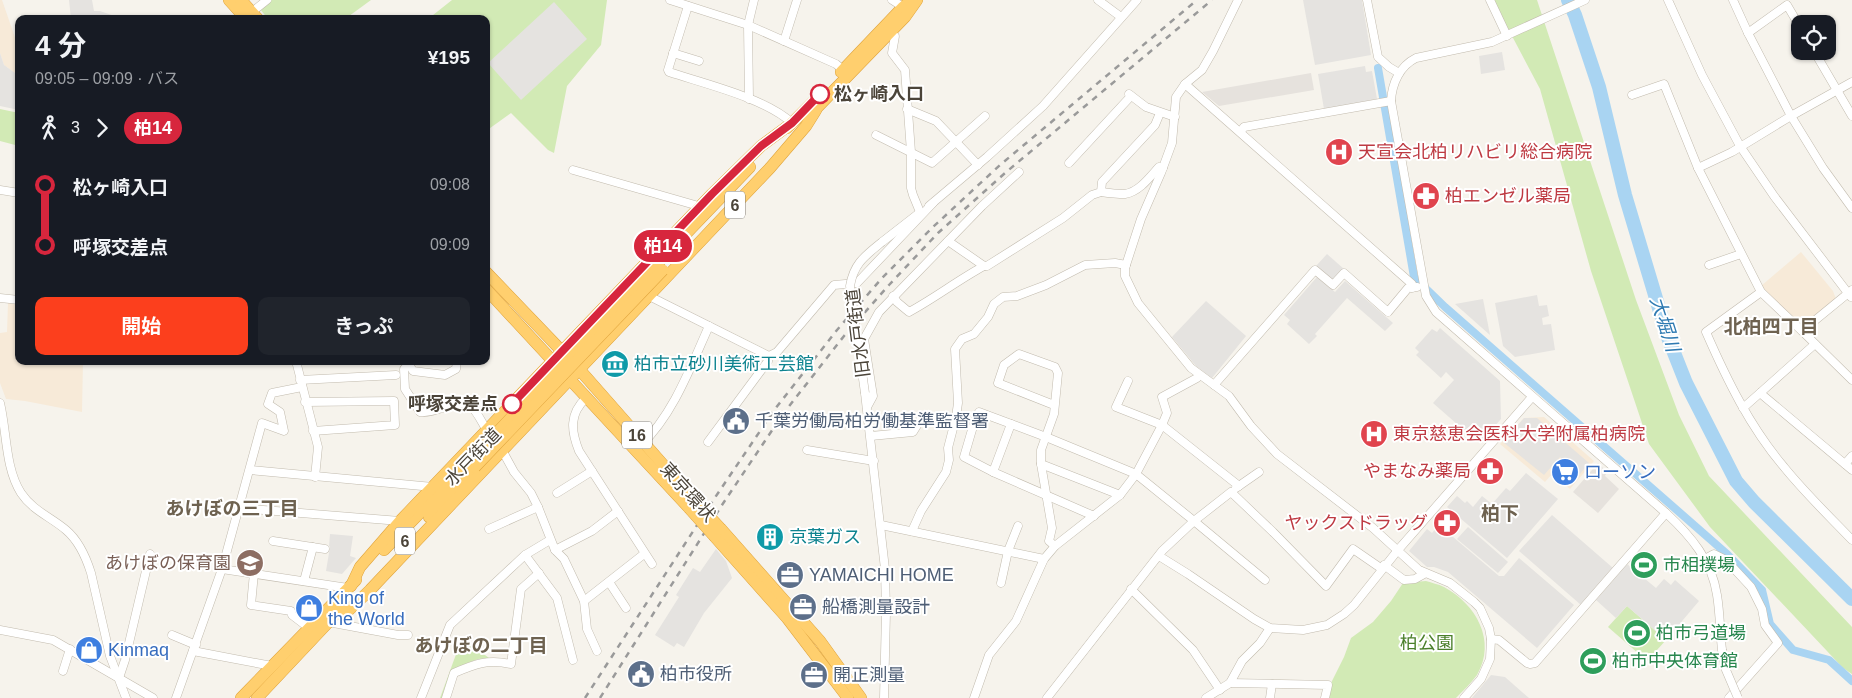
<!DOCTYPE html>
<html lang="ja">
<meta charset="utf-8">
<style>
body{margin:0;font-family:Arial,"Noto Sans JP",sans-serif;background:#20242c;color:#f1f3f6;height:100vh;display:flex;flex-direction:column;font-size:19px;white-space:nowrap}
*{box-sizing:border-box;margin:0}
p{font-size:16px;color:#9ea1a6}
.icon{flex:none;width:28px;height:28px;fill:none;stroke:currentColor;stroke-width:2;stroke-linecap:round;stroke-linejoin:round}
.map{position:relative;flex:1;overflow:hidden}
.sheet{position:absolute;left:15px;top:15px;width:475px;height:350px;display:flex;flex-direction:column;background:#171b24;border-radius:10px;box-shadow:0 1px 4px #0004}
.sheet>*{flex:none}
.badge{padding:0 10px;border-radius:16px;font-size:18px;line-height:32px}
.buttons{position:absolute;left:1791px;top:15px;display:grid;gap:10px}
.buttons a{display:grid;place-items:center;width:45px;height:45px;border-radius:10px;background:#171b24;box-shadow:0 1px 4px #0004;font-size:25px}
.map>.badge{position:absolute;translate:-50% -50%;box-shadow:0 0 0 2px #fff}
.legs{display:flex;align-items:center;gap:8px;height:55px;padding:0 20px;font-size:16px}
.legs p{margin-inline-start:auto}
.headline{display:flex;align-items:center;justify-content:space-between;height:85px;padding:0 20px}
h1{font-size:28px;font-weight:700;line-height:38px}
.cta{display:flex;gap:10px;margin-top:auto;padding:10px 20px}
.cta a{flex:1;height:58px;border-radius:10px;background:#fc3f1d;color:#fff;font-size:20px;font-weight:700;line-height:58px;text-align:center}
.cta a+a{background:#20242c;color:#f1f3f6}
ul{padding:0 20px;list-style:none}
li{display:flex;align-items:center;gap:18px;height:60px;font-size:19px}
li i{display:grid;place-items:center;width:8px;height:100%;margin:0 6px;background:currentColor}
li i::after{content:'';width:12px;height:12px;margin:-6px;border:4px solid;border-radius:50%;background:#171b24}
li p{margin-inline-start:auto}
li:first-child i{background:linear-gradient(#0000 50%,currentColor 0)}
li:last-child i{background:linear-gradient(currentColor 50%,#0000 0)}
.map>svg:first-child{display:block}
</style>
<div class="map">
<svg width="1852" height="698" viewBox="0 0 1852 698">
<rect width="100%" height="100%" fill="#f6f3ec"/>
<g fill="#f7ead8">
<polygon points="0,0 2,0 19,49 19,72 15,73 4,65 0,53"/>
<polygon points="1801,252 1833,291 1836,299 1805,327 1800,327 1765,292 1761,286"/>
<polygon points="8,303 19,304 19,361 83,361 82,412 25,401 6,399 0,383 0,333 7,332"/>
<polygon points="1544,417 1594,461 1570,489 1552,474 1545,482 1500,444 1524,418"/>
</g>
<g fill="#e6e2dd">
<polygon points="1311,73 1314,90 1219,106 1202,92"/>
<polygon points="1598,463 1607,472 1605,476 1619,489 1598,513 1573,492"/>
</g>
<g fill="#d2eab5">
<polygon points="272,0 371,0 345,19 268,19 260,9"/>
<polygon points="452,0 607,0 601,45 567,86 554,153 548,150 511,113 486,131 486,19 428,19"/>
<polygon points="1493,0 1537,0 1636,300 1679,415 1709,476 1852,627 1852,674 1843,668 1710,527 1649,444 1591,271 1540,89"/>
<polygon points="0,109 19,113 19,146 0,141"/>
<path d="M1426,581C1432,583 1438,584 1444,587C1476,604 1497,641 1477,675C1471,683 1463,691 1456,698H1328L1331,683L1344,657L1351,638L1373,622L1391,601L1403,583Z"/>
<polygon points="1627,606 1666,640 1647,661 1608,627"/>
<polygon points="462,638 489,658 478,659 453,669 450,672 442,698 440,698"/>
</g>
<g fill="#e5e3e0">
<polygon points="69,0 92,0 94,11 100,11 123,19 71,19"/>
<polygon points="1303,0 1362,0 1371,55 1315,65"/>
<polygon points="554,2 587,39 521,100 488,63"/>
<polygon points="1502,52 1505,70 1481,74 1479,56"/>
<polygon points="0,53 4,65 15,73 19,110 0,106"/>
<polygon points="1365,66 1366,72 1372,71 1377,99 1324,109 1318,74"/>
<polygon points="1327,254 1344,269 1332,281 1316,266"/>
<polygon points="1317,277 1335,292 1345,281 1393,323 1385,331 1347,298 1315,334 1317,336 1309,344 1287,324 1290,320 1284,315"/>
<polygon points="1537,295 1539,306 1547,305 1549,316 1542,318 1543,325 1551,324 1555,350 1515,357 1503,346 1495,303"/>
<polygon points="1483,299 1490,335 1455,304"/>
<polygon points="1206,301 1246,336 1212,378 1196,366 1172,337"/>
<polygon points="1440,328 1500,381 1501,419 1483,439 1477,434 1473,438 1433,403 1454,380 1446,372 1441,378 1416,355 1419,352 1415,348 1432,329 1437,332"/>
<polygon points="1524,418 1537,418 1589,463 1580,474 1560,457 1544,475 1503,442"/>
<polygon points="1526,473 1558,499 1507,558 1447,507 1457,496 1465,503 1467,501 1473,507 1482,496 1492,504 1506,488 1510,491"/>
<polygon points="1552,515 1613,568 1581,605 1519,551"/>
<polygon points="1439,525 1499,576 1504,576 1519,558 1574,605 1537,648 1448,572 1434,567 1427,567 1409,551 1427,529 1432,533"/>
<polygon points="1468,527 1508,562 1498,573 1457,539"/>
<polygon points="330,534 353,536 350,556 356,558 342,574 326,571 330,547 329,546"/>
<polygon points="716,549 726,561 732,578 704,613 684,647 677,643 674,647 655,635 679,597 676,595 693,568 700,572"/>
<polygon points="1627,564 1656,588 1664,579 1671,585 1675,580 1699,601 1666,640 1627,606 1616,618 1596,600"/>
<polygon points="1491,675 1505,677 1529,698 1472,698"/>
</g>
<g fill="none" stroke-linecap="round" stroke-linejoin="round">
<polyline stroke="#a9d4f2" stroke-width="8" points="1378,68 1414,277 1445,307 1727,554 1762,590 1770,624 1793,650 1829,660 1852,681"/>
<polyline stroke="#a9d4f2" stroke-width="14" points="1568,0 1575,15 1599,87 1625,195 1667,335 1686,383 1736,481 1754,502 1852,599"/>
<g stroke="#c2bbae" stroke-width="9">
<g id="minor">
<polyline points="670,0 748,25 836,64 843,70"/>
<polyline points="892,0 903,7"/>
<polyline points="1098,0 1121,17"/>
<polyline points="1238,0 1213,51 1202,70 1185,84 1176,97 1172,143 1161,173 1141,219 1125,268 1125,276 1138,303 1191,368 1229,396 1251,426 1277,454 1373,528 1419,570 1450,583 1474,602 1480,608 1489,628 1491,639 1490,659 1481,679 1464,698"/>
<polyline points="1367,0 1378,57 1389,67 1399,73"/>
<polyline points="1490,0 1507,36"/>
<path d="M1585,0L1492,42L1416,58C1400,66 1392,83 1391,101L1424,285L1426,296L1436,312L1666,513C1691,536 1712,561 1717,595C1720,613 1720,632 1722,650"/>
<polyline points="1668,0 1702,75 1740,146 1774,196 1851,297"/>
<polyline points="1733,0 1748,33 1787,5 1800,27"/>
<path d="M688,6L668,70L669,72C705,84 765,98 792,123"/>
<polyline points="252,12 267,0"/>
<polyline points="890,32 895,36 892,53 905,70 911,152 911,188 913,195 920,212"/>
<polyline points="1748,33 1791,116 1852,82"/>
<polyline points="784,41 797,0"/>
<polyline points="1814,51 1852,116"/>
<polyline points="673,53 699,61"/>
<polyline points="1185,84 1412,284 1412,288"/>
<polyline points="1129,94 1146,107 1175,117"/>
<polyline points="1632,95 1664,84 1698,168 1761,292 1802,331 1852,290"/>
<polyline points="749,99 748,25 754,0"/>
<polyline points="907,109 936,121 978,165"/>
<polyline points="1241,131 1244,127 1391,101"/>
<polyline points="876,135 932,163 985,116"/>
<polyline points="1069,163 1131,96"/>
<polyline points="1698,168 1732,152 1791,116 1823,168 1852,208"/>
<polyline points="573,170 695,205 699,208"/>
<polyline points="0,190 19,193"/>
<path d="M1101,192C1108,193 1117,194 1125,194C1139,192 1150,177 1159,167L1163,168"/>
<polyline points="929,206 987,157 1043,106 1137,0"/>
<polyline points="948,241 984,266 987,266 1063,218 1092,195 1101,192 1102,182 1155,125 1160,113"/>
<polyline points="882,242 918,214"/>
<polyline points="1709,265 1741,254"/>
<path d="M1761,292L1706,332C1727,380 1750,427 1784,467C1805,493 1829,516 1852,540"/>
<polyline points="649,296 769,356 777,352 834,285 857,283 933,203"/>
<path d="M893,296L897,302L909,312C935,298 958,280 984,266"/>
<polyline points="0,298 19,300"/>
<polyline points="1802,331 1852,380"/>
<polyline points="296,361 318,447 315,477"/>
<polyline points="407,361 413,371 445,375 456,369 457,361"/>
<path d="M409,364L404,369L405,389L420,412C433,415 459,398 469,405C477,410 482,423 487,431"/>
<polyline points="1199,375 1197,378 1162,397 1167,413 1162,425 1239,486"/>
<polyline points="300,380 396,375"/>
<polyline points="1214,385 1315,270 1333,285 1344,273 1388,312 1408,288 1417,287"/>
<polyline points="865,393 885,569 886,612 884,698"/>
<polyline points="1760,393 1815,344"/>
<path d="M586,398C569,414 571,431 579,451L652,564"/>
<polyline points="305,402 394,401 395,425 313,431"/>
<path d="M0,403C7,432 5,468 21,493C33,511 51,517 66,530C79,541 86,557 91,573L110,656L126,698"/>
<polyline points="1054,405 998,383 1004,365 1019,354 1055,367 1058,373 1054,414 1041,450 1041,464 1052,528 1049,541 1055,546"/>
<polyline points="867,407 873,396 864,339 879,312 982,206 1019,172"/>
<polyline points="1743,408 1760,393 1852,470"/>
<polyline points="871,436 913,432 921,419"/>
<polyline points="708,442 768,361 769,356"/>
<path d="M641,445C673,415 691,366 709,326"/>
<polyline points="502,450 514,472 531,493 538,507 555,550 564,559 584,601 587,629 597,651"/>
<polyline points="807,450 874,461"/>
<polyline points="1041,464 1120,495"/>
<polyline points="1845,464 1852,456"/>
<polyline points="250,470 433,487"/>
<polyline points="993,472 1011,424"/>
<polyline points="1236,488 1259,472"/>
<polyline points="557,493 592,471"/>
<polyline points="239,508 400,521"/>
<polyline points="1094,516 993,472 964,457 974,423 979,412 1046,437 1136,474 1194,521 1231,492 1273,532 1326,586 1353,549 1382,569"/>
<polyline points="881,525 1044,559"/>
<polyline points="489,529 538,507"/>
<polyline points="912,531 921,511 946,472 949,460 948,448 956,417 958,403 955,349 962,339 974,334 988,317 994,304 1003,297 1017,296 1046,285 1085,265 1115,263 1126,265"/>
<polyline points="273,541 325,549"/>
<polyline points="555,550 592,531 618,511"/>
<polyline points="525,555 557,598 573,660"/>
<polyline points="1159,556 1188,574 1254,619 1270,628 1303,630 1327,625 1344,614 1354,605 1398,550 1532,397"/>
<polyline points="1705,559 1714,554 1726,560 1751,587 1762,609 1765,625 1778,643 1729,698"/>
<polyline points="1384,565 1404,580 1415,579 1424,574"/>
<polyline points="222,569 348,588"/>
<polyline points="254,573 251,605 291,611 292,615 309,628"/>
<polyline points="304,581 313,547"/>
<polyline points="609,582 626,608"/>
<polyline points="1001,583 1008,551 1018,526"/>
<polyline points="1131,589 1193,650 1220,690"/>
<polyline points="584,601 644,554"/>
<polyline points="328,622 398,635 408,635"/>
<polyline points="0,630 53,640 153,698"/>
<polyline points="172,635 196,645"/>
<polyline points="1491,639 1499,640 1527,663 1530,664 1535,663 1666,513"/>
<polyline points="193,651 272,666"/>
<polyline points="63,671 70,649"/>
<polyline points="119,678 125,660 150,554"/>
<polyline points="1230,683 1328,685 1325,698"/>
<polyline points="176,698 222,569 262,423 284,431 280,412 268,404 272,393 302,387"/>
<polyline points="421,698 450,625 525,555 550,540"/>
<path d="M446,698L454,673C475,664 487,659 511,664L521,589L539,573"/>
<polyline points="974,698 989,655 1016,621 1044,559 1055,546 1120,495 1136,474 1162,425 1116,407 1128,381"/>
<polyline points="1047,698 1162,551 1194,521 1265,580"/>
<polyline points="1206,698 1230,683 1242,661 1260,643 1270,628"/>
<polyline points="1270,698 1272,684"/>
</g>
</g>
<g stroke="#e0a43c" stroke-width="12">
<g id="highway">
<polyline points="229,0 246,19"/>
<polyline points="241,0 258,19"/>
<polyline points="841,72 903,7 912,0"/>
<polyline points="810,115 905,17 917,0"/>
<polyline points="787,128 813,102"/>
<polyline points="656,265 750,167"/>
<polyline points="486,272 579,369 695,501"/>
<polyline points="486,289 689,508"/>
<polyline points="429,517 475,467"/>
<polyline points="721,529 820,641 861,698"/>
<polyline points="715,537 787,618 848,698"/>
<polyline points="384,550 470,461"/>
<polyline points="351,586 360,567 400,521 712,194 761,146 792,123"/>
<polyline points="335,615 349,610 370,590 770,168 806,126 816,110"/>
<polyline points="241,698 356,580"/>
<polyline points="257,698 340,610"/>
</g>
</g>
<use href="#minor" stroke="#fff" stroke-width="8"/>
<use href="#highway" stroke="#ffcf6e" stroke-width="11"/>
<g stroke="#9a9a9a" stroke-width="2.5" stroke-dasharray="6 6" stroke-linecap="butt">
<polyline points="585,698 714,499 775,409 837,330 882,278 933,227 1000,165 1197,0"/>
<polyline points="600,698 722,505 783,414 844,336 889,285 938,233 1005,173 1212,0"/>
</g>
<g stroke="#c2bbae" stroke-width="9" stroke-linecap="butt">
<g id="minor-bridge">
<path d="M865,393L850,286C854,263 865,256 882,242"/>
<polyline points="1722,650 1726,670 1738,698"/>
</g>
</g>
<g stroke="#e0a43c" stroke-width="12" stroke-linecap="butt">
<g id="highway-bridge">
<polyline points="470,461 656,265"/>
<polyline points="475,467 663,270"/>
<polyline points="695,501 721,529"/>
<polyline points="689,508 715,537"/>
</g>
</g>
<use href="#minor-bridge" stroke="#fff" stroke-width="8"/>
<use href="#highway-bridge" stroke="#ffcf6e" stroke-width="11"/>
</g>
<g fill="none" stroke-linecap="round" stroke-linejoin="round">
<g stroke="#fff" stroke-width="11">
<polyline id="line-1" points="512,404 712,194 761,146 792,123 820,94"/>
</g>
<use href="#line-1" stroke="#d7263d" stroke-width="8"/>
</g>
<defs>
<g id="hospital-disc" transform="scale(1.4375)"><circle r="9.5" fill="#e0444e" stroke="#fff"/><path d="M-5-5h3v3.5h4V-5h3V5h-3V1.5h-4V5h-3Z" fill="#fff"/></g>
<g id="pharmacy-disc" transform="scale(1.4375)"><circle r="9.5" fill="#e0444e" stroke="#fff"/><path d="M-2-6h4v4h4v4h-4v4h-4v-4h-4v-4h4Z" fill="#fff"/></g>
<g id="museum-disc" transform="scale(1.4375)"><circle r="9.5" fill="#0f9aa8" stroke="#fff"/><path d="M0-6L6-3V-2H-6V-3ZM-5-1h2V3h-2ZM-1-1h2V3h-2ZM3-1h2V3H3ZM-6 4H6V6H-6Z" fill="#fff"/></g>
<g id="civic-disc" transform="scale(1.4375)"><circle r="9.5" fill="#5c6f8a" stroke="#fff"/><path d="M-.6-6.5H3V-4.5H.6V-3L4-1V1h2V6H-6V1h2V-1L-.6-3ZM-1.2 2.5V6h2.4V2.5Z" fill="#fff"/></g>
<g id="supermarket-disc" transform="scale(1.4375)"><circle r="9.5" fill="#3f7fe0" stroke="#fff"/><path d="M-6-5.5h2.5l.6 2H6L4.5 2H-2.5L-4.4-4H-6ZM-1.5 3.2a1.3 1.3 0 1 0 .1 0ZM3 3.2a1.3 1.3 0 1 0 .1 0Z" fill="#fff"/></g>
<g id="building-disc" transform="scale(1.4375)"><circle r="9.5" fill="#0f9aa8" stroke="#fff"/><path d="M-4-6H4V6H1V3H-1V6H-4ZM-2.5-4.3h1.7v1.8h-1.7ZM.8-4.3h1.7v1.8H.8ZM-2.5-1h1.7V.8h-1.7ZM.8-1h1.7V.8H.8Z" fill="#fff"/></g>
<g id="school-disc" transform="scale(1.4375)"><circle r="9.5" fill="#8d6e63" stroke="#fff"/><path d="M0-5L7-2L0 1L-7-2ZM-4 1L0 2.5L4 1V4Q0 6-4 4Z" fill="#fff"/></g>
<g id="stadium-disc" transform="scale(1.4375)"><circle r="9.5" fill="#2e9e5b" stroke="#fff"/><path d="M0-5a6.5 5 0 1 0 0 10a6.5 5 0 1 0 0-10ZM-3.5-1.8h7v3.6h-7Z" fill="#fff"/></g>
<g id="office-disc" transform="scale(1.4375)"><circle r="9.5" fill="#5c6f8a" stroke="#fff"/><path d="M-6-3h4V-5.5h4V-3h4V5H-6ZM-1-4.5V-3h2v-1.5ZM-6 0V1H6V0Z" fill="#fff"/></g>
<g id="shop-disc" transform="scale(1.4375)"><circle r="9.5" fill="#3f7fe0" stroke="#fff"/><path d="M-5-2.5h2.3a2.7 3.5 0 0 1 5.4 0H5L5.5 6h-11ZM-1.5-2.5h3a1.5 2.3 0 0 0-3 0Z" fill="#fff"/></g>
</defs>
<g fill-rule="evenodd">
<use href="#hospital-disc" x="1339" y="152"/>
<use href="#pharmacy-disc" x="1426" y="196"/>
<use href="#museum-disc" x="615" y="364"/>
<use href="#civic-disc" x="736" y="421"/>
<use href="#hospital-disc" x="1374" y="434"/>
<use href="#pharmacy-disc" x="1490" y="471"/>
<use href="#supermarket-disc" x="1565" y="472"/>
<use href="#pharmacy-disc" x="1447" y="523"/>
<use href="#building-disc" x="770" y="537"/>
<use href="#school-disc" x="250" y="563"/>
<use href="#stadium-disc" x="1644" y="565"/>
<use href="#office-disc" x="790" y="575"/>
<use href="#office-disc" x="803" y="607"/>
<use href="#shop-disc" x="309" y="608"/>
<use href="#stadium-disc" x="1637" y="633"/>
<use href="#shop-disc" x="89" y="650"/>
<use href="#stadium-disc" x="1593" y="661"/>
<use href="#civic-disc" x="641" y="674"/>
<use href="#office-disc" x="814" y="675"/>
</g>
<g fill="#fff" stroke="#d7263d" stroke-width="2.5">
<circle cx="820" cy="94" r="9"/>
<circle cx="512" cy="404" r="9"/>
</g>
<g text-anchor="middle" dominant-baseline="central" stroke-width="4" stroke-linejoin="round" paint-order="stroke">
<g fill="#fff" stroke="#817c74" stroke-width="1">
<rect x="725" y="191.5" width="20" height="27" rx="4"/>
<rect x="622" y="421.5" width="30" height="27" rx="4"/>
<rect x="395" y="527.5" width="20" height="27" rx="4"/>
</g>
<g font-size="16" font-weight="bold" fill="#4b4439">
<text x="735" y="205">6</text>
<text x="637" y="435">16</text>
<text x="405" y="541">6</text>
</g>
<g font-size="18" font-weight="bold" fill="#4b4439" stroke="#fff" text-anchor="start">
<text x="834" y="94">松ヶ崎入口</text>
<text x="498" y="404" text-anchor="end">呼塚交差点</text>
</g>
<g font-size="18" fill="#be3a42" stroke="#fff" text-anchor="start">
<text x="1358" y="152">天宣会北柏リハビリ総合病院</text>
<text x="1445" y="196">柏エンゼル薬局</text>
<text x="1393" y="434">東京慈恵会医科大学附属柏病院</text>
<text x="1471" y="471" text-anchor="end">やまなみ薬局</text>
<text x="1428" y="523" text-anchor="end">ヤックスドラッグ</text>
</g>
<g font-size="18" fill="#4b4439" stroke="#fff">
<text transform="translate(858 333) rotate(-97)">旧水戸街道</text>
<text transform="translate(473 457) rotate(-46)">水戸街道</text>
<text transform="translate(688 492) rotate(48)">東京環状</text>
</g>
<g font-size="18" fill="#0d838f" stroke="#fff" text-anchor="start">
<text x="634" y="364">柏市立砂川美術工芸館</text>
<text x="789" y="537">京葉ガス</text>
</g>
<g font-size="18" fill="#4e5e75" stroke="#fff" text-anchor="start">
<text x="755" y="421">千葉労働局柏労働基準監督署</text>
<text x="809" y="575">YAMAICHI HOME</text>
<text x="822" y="607">船橋測量設計</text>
<text x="660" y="674">柏市役所</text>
<text x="833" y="675">開正測量</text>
</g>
<g font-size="18" fill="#366cbe" stroke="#fff" text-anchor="start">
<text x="1584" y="472">ローソン</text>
<text x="328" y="598">King of<tspan x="328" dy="21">the World</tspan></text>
<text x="108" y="650">Kinmaq</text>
</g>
<g font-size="18" fill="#785e54" stroke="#fff" text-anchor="end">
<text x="231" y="563">あけぼの保育園</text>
</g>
<g font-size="18" fill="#27864d" stroke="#fff" text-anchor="start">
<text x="1663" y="565">市相撲場</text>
<text x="1656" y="633">柏市弓道場</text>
<text x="1612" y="661">柏市中央体育館</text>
</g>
<g font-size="18" fill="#4a7f2a" stroke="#fff">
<text x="1427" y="643">柏公園</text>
</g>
<g font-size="19" font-style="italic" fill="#2e7ab2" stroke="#fff">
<text transform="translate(1665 324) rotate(72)">大堀川</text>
</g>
<g font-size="19" font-weight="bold" fill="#6e6250" stroke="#fff">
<text x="1771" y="326">北柏四丁目</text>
<text x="232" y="508">あけぼの三丁目</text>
<text x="1500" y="513">柏下</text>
<text x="481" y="645">あけぼの二丁目</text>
</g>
</g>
</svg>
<div class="buttons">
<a><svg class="icon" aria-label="locate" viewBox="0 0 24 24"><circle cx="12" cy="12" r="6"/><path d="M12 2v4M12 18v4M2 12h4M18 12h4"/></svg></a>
</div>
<b class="badge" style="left:663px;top:246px;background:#d7263d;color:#fff">柏14</b>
<section class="sheet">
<div class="headline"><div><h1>4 分</h1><p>09:05 – 09:09 · バス</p></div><b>¥195</b></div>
<div class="legs"><svg class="icon" aria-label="walk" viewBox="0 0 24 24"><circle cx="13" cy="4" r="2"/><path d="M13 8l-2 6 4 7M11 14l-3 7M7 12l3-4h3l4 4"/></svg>3<svg class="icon" aria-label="forward" viewBox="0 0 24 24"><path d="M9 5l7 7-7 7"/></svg><b class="badge" style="background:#d7263d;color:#fff">柏14</b></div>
<ul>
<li><i style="color:#d7263d"></i><b>松ヶ崎入口</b><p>09:08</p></li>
<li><i style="color:#d7263d"></i><b>呼塚交差点</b><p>09:09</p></li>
</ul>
<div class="cta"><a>開始</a><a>きっぷ</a></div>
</section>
</div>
